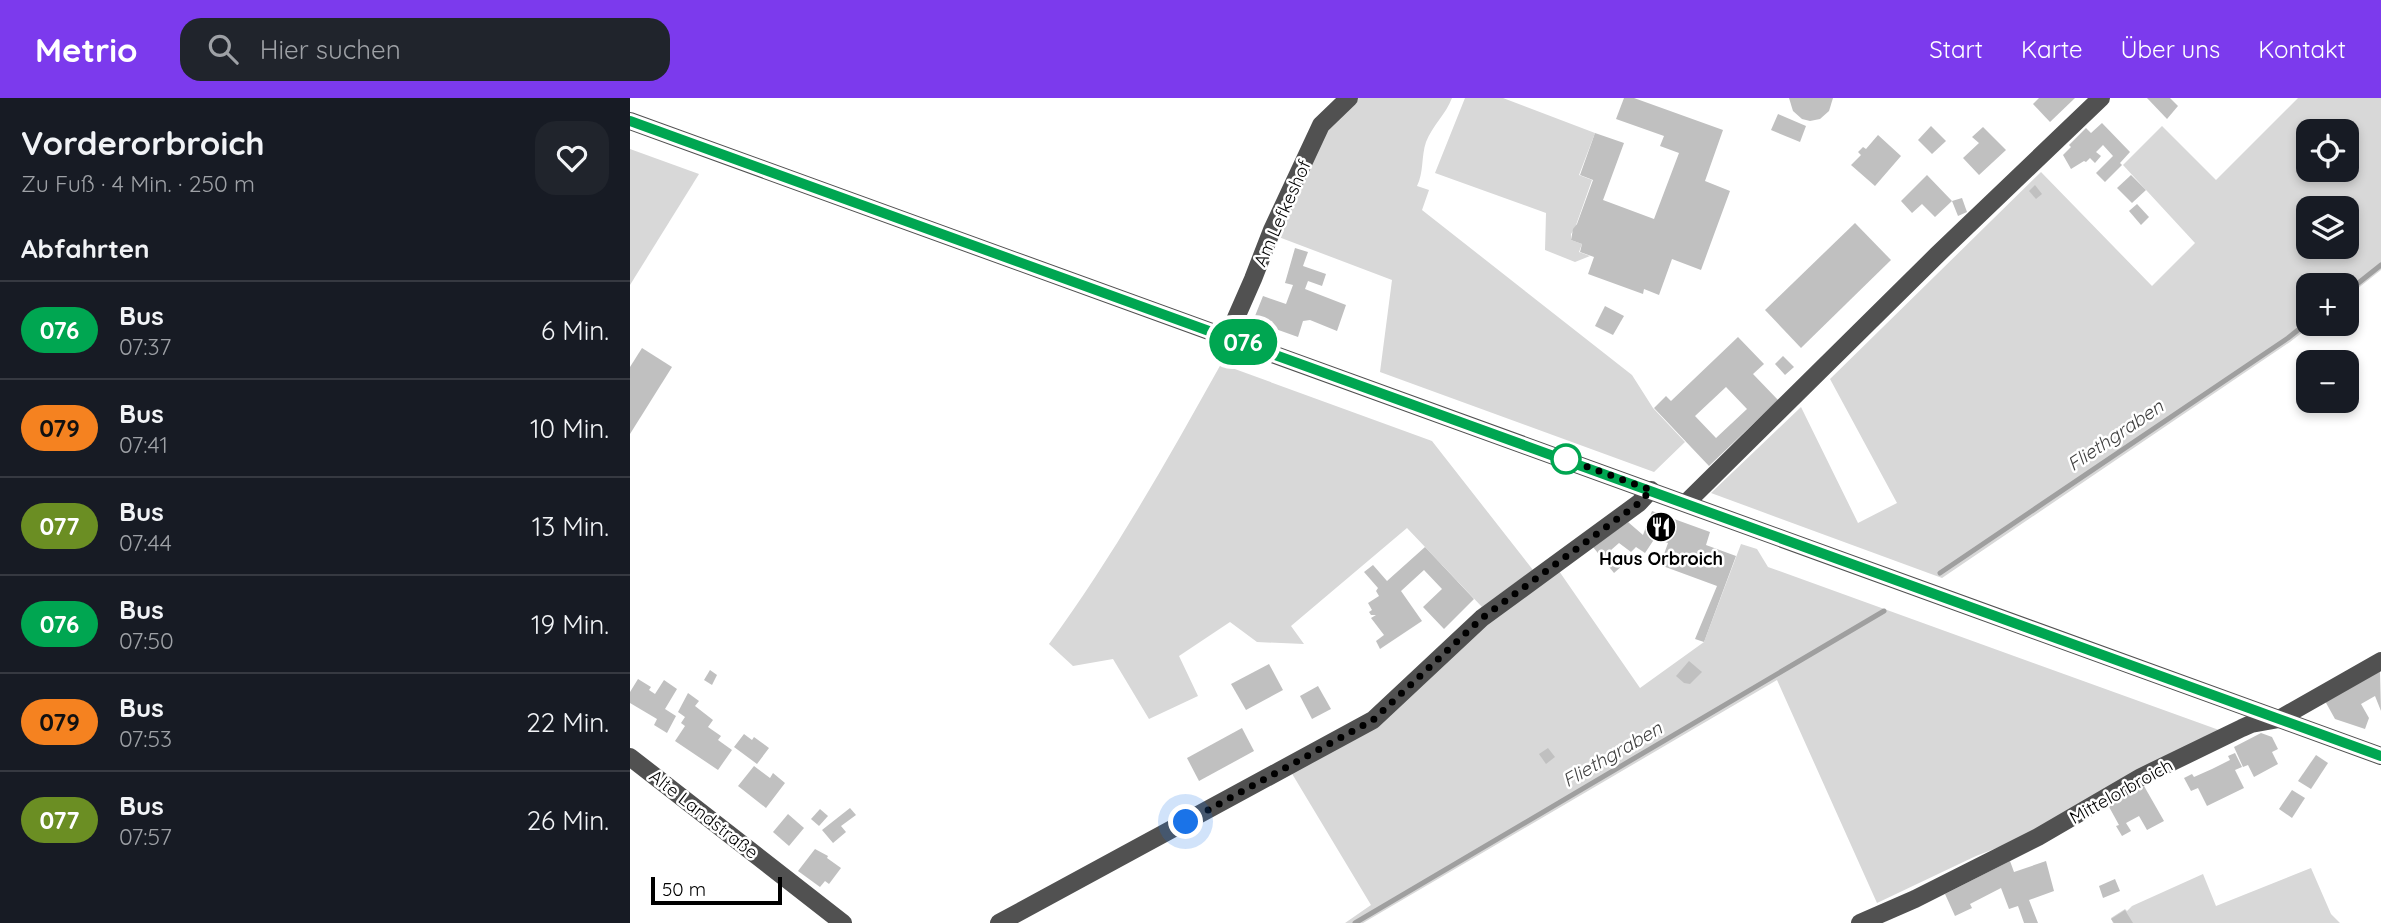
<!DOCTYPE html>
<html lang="de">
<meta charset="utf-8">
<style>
body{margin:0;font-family:Quicksand,sans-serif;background:#20242c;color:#f1f3f6;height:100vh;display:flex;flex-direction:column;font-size:26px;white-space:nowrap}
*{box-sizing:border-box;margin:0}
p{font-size:23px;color:#9ea1a6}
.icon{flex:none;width:38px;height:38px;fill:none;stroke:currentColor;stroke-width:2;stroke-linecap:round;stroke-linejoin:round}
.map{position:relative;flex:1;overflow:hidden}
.drawer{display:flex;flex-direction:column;background:#171b24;width:630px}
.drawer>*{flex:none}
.badge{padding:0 14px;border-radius:23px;font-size:24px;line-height:46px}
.tools{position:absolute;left:1666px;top:21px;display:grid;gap:14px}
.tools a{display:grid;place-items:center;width:63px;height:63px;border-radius:14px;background:#171b24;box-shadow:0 4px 10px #0003;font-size:35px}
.scale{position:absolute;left:21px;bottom:18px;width:131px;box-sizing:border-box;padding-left:7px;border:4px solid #000;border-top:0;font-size:19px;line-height:24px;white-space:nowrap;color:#000;-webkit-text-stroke:5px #fff;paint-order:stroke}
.you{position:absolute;width:35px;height:35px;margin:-18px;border:5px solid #fff;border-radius:50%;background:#1a73e8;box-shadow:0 0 0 10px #1a73e833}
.map>.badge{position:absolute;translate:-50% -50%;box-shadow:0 0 0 4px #fff}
h2{padding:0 21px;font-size:26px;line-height:63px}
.round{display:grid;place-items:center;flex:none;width:74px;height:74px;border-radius:21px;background:#20242c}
.overview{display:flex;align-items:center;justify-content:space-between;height:119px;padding:0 21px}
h1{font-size:33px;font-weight:700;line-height:52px}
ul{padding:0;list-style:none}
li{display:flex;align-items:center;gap:21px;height:98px;padding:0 21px;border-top:2px solid #363941}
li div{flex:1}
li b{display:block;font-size:26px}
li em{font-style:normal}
li .badge{min-width:77px;font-weight:700;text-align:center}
header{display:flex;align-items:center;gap:42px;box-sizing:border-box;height:98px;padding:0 35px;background:#7c3aed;color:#fff}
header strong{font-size:33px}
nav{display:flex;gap:38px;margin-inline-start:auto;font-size:24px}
.search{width:490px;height:63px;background:#20242c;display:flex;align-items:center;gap:18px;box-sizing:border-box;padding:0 24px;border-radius:21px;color:#9ea1a6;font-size:26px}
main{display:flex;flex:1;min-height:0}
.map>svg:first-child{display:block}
</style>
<header>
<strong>Metrio</strong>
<div class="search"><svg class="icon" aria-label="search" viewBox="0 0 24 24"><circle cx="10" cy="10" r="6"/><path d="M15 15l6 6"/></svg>Hier suchen</div>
<nav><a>Start</a><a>Karte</a><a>Über uns</a><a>Kontakt</a></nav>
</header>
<main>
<section class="drawer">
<div class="overview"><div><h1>Vorderorbroich</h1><p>Zu Fuß · 4 Min. · 250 m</p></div><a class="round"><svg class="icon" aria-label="heart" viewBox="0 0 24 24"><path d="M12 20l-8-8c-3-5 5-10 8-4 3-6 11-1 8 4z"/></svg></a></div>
<h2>Abfahrten</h2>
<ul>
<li><span class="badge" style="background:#00a651;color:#fff">076</span><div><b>Bus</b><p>07:37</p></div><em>6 Min.</em></li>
<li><span class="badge" style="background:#f58220;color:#111">079</span><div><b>Bus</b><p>07:41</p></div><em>10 Min.</em></li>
<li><span class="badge" style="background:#6b8e23;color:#fff">077</span><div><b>Bus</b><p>07:44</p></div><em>13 Min.</em></li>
<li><span class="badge" style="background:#00a651;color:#fff">076</span><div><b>Bus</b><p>07:50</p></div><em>19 Min.</em></li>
<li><span class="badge" style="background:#f58220;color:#111">079</span><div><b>Bus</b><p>07:53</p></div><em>22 Min.</em></li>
<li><span class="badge" style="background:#6b8e23;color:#fff">077</span><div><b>Bus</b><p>07:57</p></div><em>26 Min.</em></li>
</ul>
</section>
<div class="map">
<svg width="1751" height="825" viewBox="0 0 1751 825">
<rect width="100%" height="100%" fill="#fff"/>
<g fill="#d8d8d8" fill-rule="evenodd">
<path d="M727,0H822C816,16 802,28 796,44C791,59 794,74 787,88L799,92L792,112L1002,277L1023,310L1055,344L1024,374L750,274L762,182L646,138L694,32Z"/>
<polygon points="835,0 873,0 965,35 949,77 962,82 945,130 941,136 941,142 952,146 949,154 960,158 945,164 915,152 916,115 805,75"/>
<path d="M1668,0H1751V172L1717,199V187H1678V226H1683L1660,244L1312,480L1081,395L1171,309L1228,425L1267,405L1200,281L1411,74L1522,188L1565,145L1493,67L1532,28L1586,82ZM1678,33H1717V72H1678ZM1678,110H1717V149H1678Z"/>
<polygon points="0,51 69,76 0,187"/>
<path d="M591,266L802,343L903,472L852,509L777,430L661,528L674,546L627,544L600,524L549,558L568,598L519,621L483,561L443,568L419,546C484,457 538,361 591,266Z"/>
<polygon points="1111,446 1127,451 1138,469 1589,632 1405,735 1346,758 1247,805 1147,582 733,825 715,825 741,807 661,674 741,631 793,587 862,520 929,473 1010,590 1074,544"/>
<polygon points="1681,770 1701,816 1710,825 1483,825 1481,820 1495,811 1497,813 1502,808 1573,776 1586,808"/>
</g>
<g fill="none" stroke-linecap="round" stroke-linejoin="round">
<g stroke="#9f9f9f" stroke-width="5">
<polyline points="1717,194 1751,167"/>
<polyline points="1310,475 1658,240 1678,224"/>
<polyline points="725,825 1254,513"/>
</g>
</g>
<g fill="#c0c0c0" fill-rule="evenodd">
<polygon points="994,0 1004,0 1093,32 1075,83 1100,93 1071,172 1042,161 1029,197 1014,191 1013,196 958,176 964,159 950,154 952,146 941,142 943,131 947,126 963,82 950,77 965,35 994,45 973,102 1024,121 1049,55 1030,48 1034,38 986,21"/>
<polygon points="1159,0 1203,0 1199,13 1190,21 1180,23 1172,21 1163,13"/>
<polygon points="1409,0 1445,0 1420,24 1403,6"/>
<polygon points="1517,0 1540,0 1548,8 1537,21"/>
<polygon points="1148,16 1176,28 1170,44 1141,32"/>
<polygon points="1472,25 1500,54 1490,65 1492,67 1475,84 1466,75 1483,58 1473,47 1466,54 1471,58 1465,65 1460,60 1456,64 1454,63 1441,71 1433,57 1441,49 1439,47 1456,30 1461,35"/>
<polygon points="1301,28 1316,43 1302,56 1288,42"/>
<polygon points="1353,29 1376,52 1349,77 1333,60 1349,45 1342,39"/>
<polygon points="1248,37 1271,58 1245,88 1221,67 1231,57 1228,54 1233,49 1236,51"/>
<polygon points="1297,77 1322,103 1305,119 1292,106 1282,115 1271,103"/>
<polygon points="1501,77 1516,92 1502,105 1487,90"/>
<polygon points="1405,87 1412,96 1406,101 1399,93"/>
<polygon points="1332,100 1337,114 1328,118 1322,103"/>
<polygon points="1507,106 1519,119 1511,127 1499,113"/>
<polygon points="1225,125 1261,162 1171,250 1135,212"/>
<polygon points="665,150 678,154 673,168 696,176 692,188 678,183 675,191 716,207 707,233 680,222 673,223 668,239 623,223 633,198 656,206 663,187 655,185"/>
<polygon points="975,208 994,218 983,237 965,228"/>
<path d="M1108,239L1134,266L1123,276L1148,302L1079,368L1024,310L1036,298L1041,303ZM1096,289L1117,311L1086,340L1065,318Z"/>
<polygon points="12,250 42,269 0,336 0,269"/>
<polygon points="1153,258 1164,269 1155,277 1145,266"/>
<polygon points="1022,413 1080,434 1076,447 1106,458 1074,544 1065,541 1087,488 1030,467 1038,445 1025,440 1015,455 1006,449 1001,454 989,445 981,452 993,467 984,475 963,449 998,424 1013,437"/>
<polygon points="795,449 844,501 814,531 793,509 812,491 794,472 771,493 792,523 750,551 746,543 754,537 741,520 746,517 741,517 739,514 742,512 738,505 749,498 746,493 748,490 734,474 743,467 757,483"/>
<polygon points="1059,563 1072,574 1060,586 1054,585 1046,578"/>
<polygon points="639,566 653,592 616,612 601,586"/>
<polygon points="80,572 87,577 82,587 74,582"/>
<polygon points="1750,572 1751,613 1745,598 1731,606 1739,620 1735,631 1705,621 1695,603"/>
<polygon points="8,581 21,589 19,592 25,596 34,582 47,591 35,611 46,618 37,635 24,627 27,621 0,605 0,594"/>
<polygon points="688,588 701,611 682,621 670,598"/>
<polygon points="58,595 69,603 65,608 83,622 78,629 91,638 88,642 102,652 88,672 45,643 55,628 51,625 55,619 48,614"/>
<polygon points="612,630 624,653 569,683 557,660"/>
<polygon points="1631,635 1642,639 1648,651 1642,654 1648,666 1624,679 1618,667 1613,669 1604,649"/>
<polygon points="114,636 122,642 124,639 139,650 127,666 104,649"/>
<polygon points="918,650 925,659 916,666 909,656"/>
<polygon points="1605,655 1612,669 1605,672 1614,690 1577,708 1568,690 1561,693 1554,680 1562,676 1564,679 1582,671 1600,662 1598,658"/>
<polygon points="1686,657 1698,665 1681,691 1668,683"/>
<polygon points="124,668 140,680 143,675 155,685 136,710 108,688"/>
<polygon points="1514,688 1534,723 1517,732 1509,718 1496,725 1501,733 1492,738 1486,728 1489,727 1478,707"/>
<polygon points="1662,692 1675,700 1662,720 1649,711"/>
<polygon points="220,710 226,717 211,728 216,734 203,745 192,732"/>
<polygon points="190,711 198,718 189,728 181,721"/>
<polygon points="158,716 174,730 159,748 143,734"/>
<polygon points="185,751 198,758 197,760 211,770 199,786 195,783 190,789 168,773"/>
<polygon points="1380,763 1384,774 1416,763 1424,793 1399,802 1408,825 1394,825 1388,808 1379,811 1371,790 1340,806 1342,810 1325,818 1315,796"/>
<polygon points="1485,781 1490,793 1473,800 1469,788"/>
<polygon points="1495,812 1503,825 1484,825 1481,821"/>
</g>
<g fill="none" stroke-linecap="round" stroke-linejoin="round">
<g stroke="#515151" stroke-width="18">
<polyline points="0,23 1751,658"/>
<polyline points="598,238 623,181 642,132 691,27 719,0"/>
<polyline points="1056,405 1307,157 1471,0"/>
<polyline points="0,659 213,825"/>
<polyline points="369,825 743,622 852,520 1009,405 1021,392"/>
<polyline points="1230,825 1285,801 1408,739 1511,679 1612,630 1621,626 1649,621 1751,563"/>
</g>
</g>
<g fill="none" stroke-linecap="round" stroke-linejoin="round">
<g stroke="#fff" stroke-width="16">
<polyline id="line" points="0,23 1751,658"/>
</g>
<use href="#line" stroke="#00a651" stroke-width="10"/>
<polyline stroke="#000" stroke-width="7" stroke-dasharray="0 12.6" points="556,724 743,622 852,520 1009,405 1021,392 936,361"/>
</g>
<defs>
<g id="restaurant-disc" transform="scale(1.575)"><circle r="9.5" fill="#000" stroke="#fff"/><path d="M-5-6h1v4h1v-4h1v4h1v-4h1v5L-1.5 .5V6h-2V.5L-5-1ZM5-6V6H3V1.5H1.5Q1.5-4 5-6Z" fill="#fff"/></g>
</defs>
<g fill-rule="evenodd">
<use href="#restaurant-disc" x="1031" y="429"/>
</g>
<circle fill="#fff" stroke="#00a651" stroke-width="3.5" cx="936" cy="361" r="14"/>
<g text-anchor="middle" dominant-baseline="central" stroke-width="5" stroke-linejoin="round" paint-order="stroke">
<g font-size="18" fill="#000" stroke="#fff">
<text transform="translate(652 115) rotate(-66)">Am Lefkeshof</text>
<text transform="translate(1491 693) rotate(-29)">Mittelorbroich</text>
<text transform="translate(74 716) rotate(38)">Alte Landstraße</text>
</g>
<g font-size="18" font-weight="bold" fill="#000" stroke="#fff">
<text x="1031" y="460">Haus Orbroich</text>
</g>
<g font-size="19" font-style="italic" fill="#404040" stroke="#fff">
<text transform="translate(1485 337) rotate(-34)">Fliethgraben</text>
<text transform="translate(982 656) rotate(-30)">Fliethgraben</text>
</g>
</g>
</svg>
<div class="tools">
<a><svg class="icon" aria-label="locate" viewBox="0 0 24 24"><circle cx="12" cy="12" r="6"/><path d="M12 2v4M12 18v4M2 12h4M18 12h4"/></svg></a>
<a><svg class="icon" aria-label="layers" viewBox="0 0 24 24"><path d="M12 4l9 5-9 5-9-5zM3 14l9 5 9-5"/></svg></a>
<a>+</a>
<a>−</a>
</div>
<div class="scale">50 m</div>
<div class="you" style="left:556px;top:724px"></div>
<b class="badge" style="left:613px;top:244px;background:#00a651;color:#fff">076</b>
</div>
</main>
